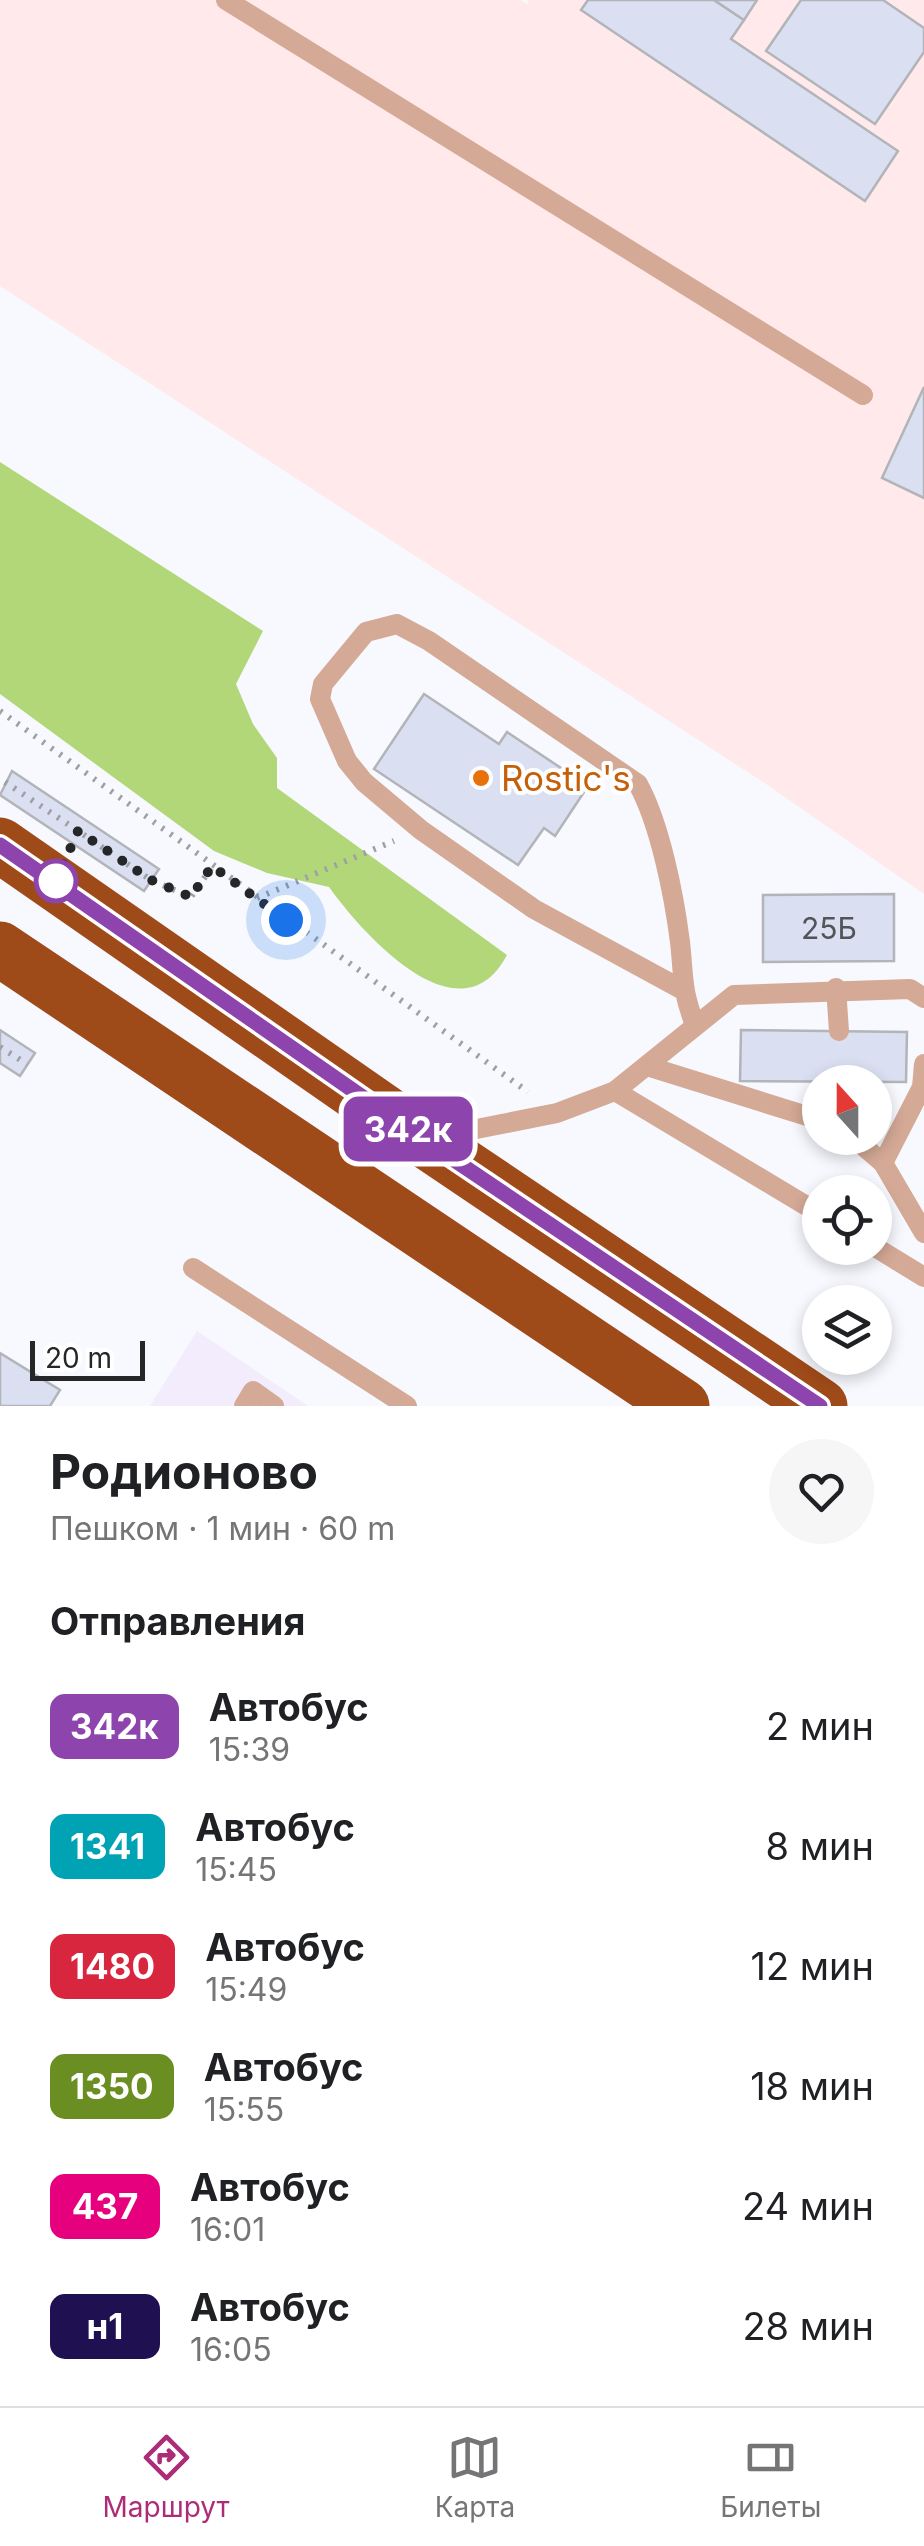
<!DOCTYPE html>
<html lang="ru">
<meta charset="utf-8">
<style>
body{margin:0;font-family:Inter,sans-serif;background:#f6f6f6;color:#202124;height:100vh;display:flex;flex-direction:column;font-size:38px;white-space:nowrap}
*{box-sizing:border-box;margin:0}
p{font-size:32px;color:#757577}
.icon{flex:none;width:55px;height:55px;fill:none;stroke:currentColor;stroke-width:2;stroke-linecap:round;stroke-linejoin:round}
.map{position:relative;height:1406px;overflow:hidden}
.panel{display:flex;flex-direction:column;background:#fff;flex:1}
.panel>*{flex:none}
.badge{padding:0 20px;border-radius:15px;font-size:35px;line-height:65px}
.needle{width:65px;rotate:339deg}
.fabs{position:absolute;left:802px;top:1065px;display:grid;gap:20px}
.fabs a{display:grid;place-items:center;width:90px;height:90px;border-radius:50%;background:#fff;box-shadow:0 5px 15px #0003;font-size:50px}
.scale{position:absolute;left:30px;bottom:25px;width:115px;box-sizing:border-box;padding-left:10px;border:5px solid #252628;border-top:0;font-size:28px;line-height:35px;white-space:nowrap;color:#252628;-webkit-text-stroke:8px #fff;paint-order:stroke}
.you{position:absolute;width:50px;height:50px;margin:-25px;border:8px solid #fff;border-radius:50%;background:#1a73e8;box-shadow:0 0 0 15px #1a73e833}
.map>.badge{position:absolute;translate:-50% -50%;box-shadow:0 0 0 5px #fff}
h2{padding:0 50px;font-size:38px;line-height:90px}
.round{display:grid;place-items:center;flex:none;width:105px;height:105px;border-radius:52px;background:#f6f6f6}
.overview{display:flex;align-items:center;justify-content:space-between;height:170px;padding:0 50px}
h1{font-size:48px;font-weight:700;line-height:75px}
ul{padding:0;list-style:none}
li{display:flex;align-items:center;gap:30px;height:120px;padding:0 50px}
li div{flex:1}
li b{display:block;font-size:38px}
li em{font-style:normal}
li .badge{min-width:110px;font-weight:700;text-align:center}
.menu{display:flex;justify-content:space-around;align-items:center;height:140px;border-top:2px solid #e0e0e0;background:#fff;font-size:28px;color:#757577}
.menu a{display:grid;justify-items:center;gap:5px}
.menu .on{color:#ad2c78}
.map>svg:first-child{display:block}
</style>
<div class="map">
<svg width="924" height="1406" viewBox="0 0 924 1406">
<rect width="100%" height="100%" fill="#f7f9fe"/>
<polygon fill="#f2ecfd" points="197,1331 308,1406 150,1406"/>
<polygon fill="#ffe9eb" points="0,0 521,0 527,4 529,0 924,0 924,894 766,784 0,286"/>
<path fill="#b1d779" d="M0,462L263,631L236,684L253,724L277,758V788L507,955C460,1044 362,933 329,887L267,873L214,851L0,694Z"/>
<g fill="#dae0f2" stroke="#b2b4b8" stroke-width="2.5">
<polygon points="588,0 714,0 744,20 731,39 898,151 865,201 581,10"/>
<polygon points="714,0 757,0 744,20"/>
<polygon points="801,0 883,0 924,28 924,52 875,124 766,51"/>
<polygon points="924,387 924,498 882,478"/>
<polygon points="424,694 499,744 507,732 588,786 555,836 544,828 518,865 374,769"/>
<polygon points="12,771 159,869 144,891 0,795"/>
<polygon points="894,894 894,961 763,962 763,895"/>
<polygon points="0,1030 35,1053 20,1076 0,1063"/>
<polygon points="741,1030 907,1032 906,1082 740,1081"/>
<polygon points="0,1353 60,1390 50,1406 0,1406"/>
</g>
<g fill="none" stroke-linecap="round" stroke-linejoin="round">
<g stroke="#9ea0a4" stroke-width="6" stroke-dasharray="2.5 8" stroke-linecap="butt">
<polyline points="0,711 528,1092"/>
<polyline points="5,782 151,880 191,897 212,867"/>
<polyline points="257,898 394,841"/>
<polyline points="0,1047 27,1064"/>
</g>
<g stroke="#d4a996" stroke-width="20">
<polyline points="226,0 863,395"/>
<polyline points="836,988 839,1031"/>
<path d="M681,989L534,909L421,830L364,782L347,761L320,699L323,684L366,632L397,624L429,641L638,784C660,824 674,895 680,942C684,978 681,988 695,1025"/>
<polyline points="924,1064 922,1087 883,1163 924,1233"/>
<polyline points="650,1067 820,1120"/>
<polyline points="615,1091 820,1214"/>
<polyline points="436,1137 557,1113 615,1091 734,995 910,989 924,998"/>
<polyline points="854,1138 883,1163"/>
<polyline points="875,1247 924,1277"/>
<polyline points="193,1268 407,1406"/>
<polyline points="244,1406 253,1391 274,1406"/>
</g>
<g stroke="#9f4a19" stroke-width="55">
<polyline points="0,845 423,1139 820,1406"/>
<polyline points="0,949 682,1406"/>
</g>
</g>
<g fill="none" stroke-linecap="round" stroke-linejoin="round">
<g stroke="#fff" stroke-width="22">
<polyline id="line" points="0,845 423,1139 820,1406"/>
</g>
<use href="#line" stroke="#8e44ad" stroke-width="15"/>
<polyline stroke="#252628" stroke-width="10" stroke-dasharray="0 18" points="56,881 78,831 151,880 191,897 212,866 286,920"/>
</g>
<circle fill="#e8710a" stroke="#fff" stroke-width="4" cx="481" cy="778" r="10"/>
<circle fill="#fff" stroke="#8e44ad" stroke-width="5" cx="56" cy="881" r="20"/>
<g text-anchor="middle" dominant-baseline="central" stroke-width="8" stroke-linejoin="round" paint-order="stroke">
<g font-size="30" fill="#52545a">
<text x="829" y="928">25Б</text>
</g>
<g font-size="35" fill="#c56008" stroke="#fff" text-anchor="start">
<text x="501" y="778">Rostic's</text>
</g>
</g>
</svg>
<div class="fabs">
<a><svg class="needle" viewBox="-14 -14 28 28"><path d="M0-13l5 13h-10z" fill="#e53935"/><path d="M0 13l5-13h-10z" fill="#757577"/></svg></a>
<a><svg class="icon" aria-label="locate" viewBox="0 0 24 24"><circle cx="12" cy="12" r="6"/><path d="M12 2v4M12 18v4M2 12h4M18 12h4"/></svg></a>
<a><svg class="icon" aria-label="layers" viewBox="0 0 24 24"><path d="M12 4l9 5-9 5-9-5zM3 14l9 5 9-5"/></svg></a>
</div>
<div class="scale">20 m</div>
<div class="you" style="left:286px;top:920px"></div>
<b class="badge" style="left:408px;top:1129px;background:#8e44ad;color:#fff">342к</b>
</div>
<section class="panel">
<div class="overview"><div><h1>Родионово</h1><p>Пешком · 1 мин · 60 m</p></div><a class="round"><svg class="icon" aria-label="heart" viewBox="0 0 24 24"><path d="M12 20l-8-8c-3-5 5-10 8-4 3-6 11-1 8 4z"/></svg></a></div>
<h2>Отправления</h2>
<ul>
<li><span class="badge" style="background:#8e44ad;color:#fff">342к</span><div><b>Автобус</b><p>15:39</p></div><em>2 мин</em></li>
<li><span class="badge" style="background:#00a3b4;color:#fff">1341</span><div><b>Автобус</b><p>15:45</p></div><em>8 мин</em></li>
<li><span class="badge" style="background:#d7263d;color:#fff">1480</span><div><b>Автобус</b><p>15:49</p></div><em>12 мин</em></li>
<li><span class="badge" style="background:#6b8e23;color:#fff">1350</span><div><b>Автобус</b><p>15:55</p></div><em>18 мин</em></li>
<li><span class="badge" style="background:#e6007e;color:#fff">437</span><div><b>Автобус</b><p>16:01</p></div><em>24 мин</em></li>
<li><span class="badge" style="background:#1f1051;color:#fff">н1</span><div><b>Автобус</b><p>16:05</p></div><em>28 мин</em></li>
</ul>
</section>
<nav class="menu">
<a class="on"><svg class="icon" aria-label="directions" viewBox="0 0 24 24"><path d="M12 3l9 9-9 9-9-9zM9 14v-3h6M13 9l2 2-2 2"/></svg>Маршрут</a>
<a><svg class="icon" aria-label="map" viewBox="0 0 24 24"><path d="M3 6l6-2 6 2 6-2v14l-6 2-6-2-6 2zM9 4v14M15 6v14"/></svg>Карта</a>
<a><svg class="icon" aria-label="tickets" viewBox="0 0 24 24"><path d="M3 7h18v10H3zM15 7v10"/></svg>Билеты</a>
</nav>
